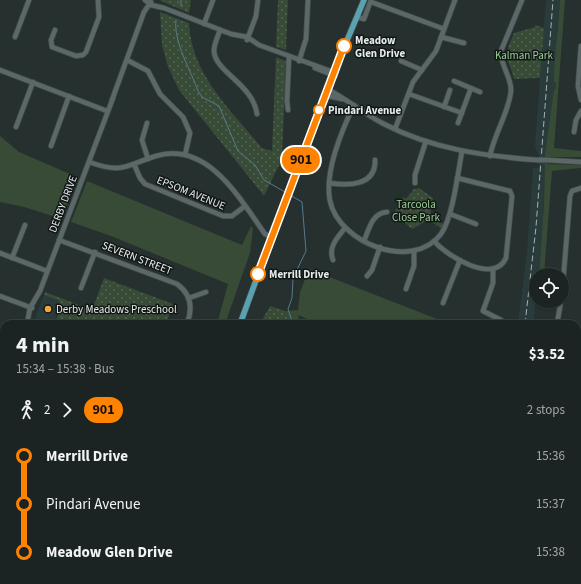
<!DOCTYPE html>
<meta charset="utf-8">
<style>
body{margin:0;font-family:"Source Sans 3",sans-serif;background:#252c2b;color:#f1f3f6;height:100vh;display:flex;flex-direction:column;font-size:15px;white-space:nowrap}
*{box-sizing:border-box;margin:0}
p{font-size:13px;color:#a0a4a6}
.icon{flex:none;width:22px;height:22px;fill:none;stroke:currentColor;stroke-width:2;stroke-linecap:round;stroke-linejoin:round}
.map{position:relative;flex:1;overflow:hidden}
.side{position:absolute;left:0px;top:320px;width:581px;height:264px;display:flex;flex-direction:column;background:#1c2423;border-radius:12px 12px 0 0;box-shadow:0 1px 3px #0004,0 0 0 1px #3a4141}
.side>*{flex:none}
.badge{padding:0 8px;border-radius:13px;font-size:14px;line-height:26px}
.buttons{position:absolute;left:529px;top:268px;display:grid;gap:8px}
.buttons a{display:grid;place-items:center;width:40px;height:40px;border-radius:50%;background:#1c2423;box-shadow:0 1px 3px #0004,0 0 0 1px #3a4141;font-size:20px}
.map>.badge{position:absolute;translate:-50% -50%;box-shadow:0 0 0 2px #fff}
.legs{display:flex;align-items:center;gap:6px;height:44px;padding:0 16px;font-size:13px}
.legs p{margin-inline-start:auto}
.headline{display:flex;align-items:center;justify-content:space-between;height:68px;padding:0 16px}
h1{font-size:22px;font-weight:700;line-height:30px}
ul{padding:0 16px;list-style:none}
li{display:flex;align-items:center;gap:14px;height:48px;font-size:15px}
li i{display:grid;place-items:center;width:6px;height:100%;margin:0 5px;background:currentColor}
li i::after{content:'';width:10px;height:10px;margin:-5px;border:3px solid;border-radius:50%;background:#1c2423}
li p{margin-inline-start:auto}
li:first-child i{background:linear-gradient(#0000 50%,currentColor 0)}
li:last-child i{background:linear-gradient(currentColor 50%,#0000 0)}
.map>svg:first-child{display:block}
</style>
<div class="map">
<svg width="581" height="584" viewBox="0 0 581 584">
<defs>
<pattern id="park-dots" width="8" height="8" patternUnits="userSpaceOnUse"><rect width="8" height="8" fill="#374b36"/><path d="M2 2h.1M6 6h.1" fill="none" stroke="#546553" stroke-width="1.8" stroke-linecap="round"/></pattern>
</defs>
<rect width="100%" height="100%" fill="#25302f"/>
<g fill="#293c3b">
<polygon points="546,0 560,0 557,30 556,82 545,154 543,221 539,275 536,275 536,300 533,324 518,324 527,252 533,168 538,168 539,156 535,146"/>
<polygon points="44,295 58,300 59,304 54,324 39,324 34,321"/>
</g>
<g fill="#374b36">
<polygon points="560,0 565,0 554,148 581,151 581,157 547,157 547,164 581,165 581,168 552,171 544,275 539,275 544,203 545,154 554,90 555,90 556,82 554,82 554,71"/>
<polygon points="0,136 19,152 77,177 62,219 24,207 0,202"/>
<polygon points="87,181 242,245 251,226 253,229 250,253 225,324 217,324 228,284 111,236 71,222"/>
<polygon points="309,269 450,324 319,324 298,315 300,324 291,324 285,311 298,310 300,292"/>
<polygon points="577,379 581,381 581,441 577,439"/>
</g>
<g fill="url(#park-dots)">
<polygon points="161,0 191,0 189,13 161,1"/>
<polygon points="278,0 288,0 286,50 276,47"/>
<path d="M160,12L189,23C191,74 231,110 262,148L272,151L276,57L286,61L282,155H284L264,196L179,90L168,67L162,45Z"/>
<path d="M535,25L544,28L540,78L514,79C507,53 502,61 514,33L535,27Z"/>
<polygon points="419,188 433,198 430,217 443,224 441,228 428,220 412,229 394,213 403,197 406,199 414,189"/>
<polygon points="104,278 173,304 166,324 54,324 58,315 56,314 59,304 58,300 44,295 45,292 92,310"/>
<polygon points="270,306 285,311 291,324 260,324"/>
<polygon points="313,580 411,580 415,581 416,584 315,584"/>
</g>
<g fill="none" stroke-linecap="round" stroke-linejoin="round">
<g stroke="#587a8d" stroke-width="1">
<polyline points="181,0 181,6"/>
<path d="M176,20C173,41 191,71 198,91L202,97L219,106L238,151L255,165L264,180L285,192"/>
<polyline points="290,195 302,202 306,251 293,278 292,298 288,309 293,324"/>
<polyline points="577,554 581,556"/>
</g>
<g stroke="#414b4a" stroke-width="6">
<g id="minor">
<polyline points="145,0 151,5 164,8 231,34 247,37 259,45 336,73"/>
<polyline points="371,2 444,29"/>
<polyline points="357,17 364,19 371,0"/>
<polyline points="204,24 213,0"/>
<polyline points="55,30 51,40 52,47 76,56 83,55 86,52 99,17 98,0"/>
<path d="M220,30C218,36 214,44 214,51C215,72 253,84 257,114"/>
<polyline points="15,37 29,0"/>
<polyline points="441,37 464,43"/>
<polyline points="247,40 256,16 258,0"/>
<polyline points="581,46 578,86 581,100"/>
<polyline points="127,60 148,71 160,94 183,117 190,133 185,155"/>
<polyline points="299,61 306,39 308,0"/>
<polyline points="401,61 422,70"/>
<polyline points="315,68 335,76"/>
<polyline points="0,70 107,111"/>
<polyline points="454,81 480,92"/>
<path d="M327,89C347,99 364,114 384,124C432,149 484,156 537,160"/>
<polyline points="409,94 462,113"/>
<polyline points="324,95 342,99"/>
<polyline points="112,100 144,12 151,2"/>
<path d="M354,105C342,130 324,172 330,201C339,243 412,272 441,234C453,217 458,172 462,151"/>
<polyline points="444,107 450,90"/>
<polyline points="288,110 287,101 289,57"/>
<polyline points="147,123 142,140 148,159"/>
<polyline points="458,123 471,88"/>
<polyline points="16,127 33,82"/>
<polyline points="395,129 413,82 436,51 455,0"/>
<polyline points="574,132 576,120 581,111"/>
<polyline points="51,146 69,96"/>
<path d="M490,156C494,134 510,110 511,90C511,76 500,65 501,51L522,0"/>
<polyline points="547,160 581,162"/>
<path d="M89,162C123,174 124,166 156,156C208,141 240,199 265,234L271,237"/>
<polyline points="134,164 140,178 145,184 223,216 232,216 245,206"/>
<path d="M329,183C348,186 376,186 375,160"/>
<polyline points="415,183 415,175 426,141"/>
<polyline points="450,214 476,224"/>
<path d="M59,240L177,284C191,294 193,308 187,324"/>
<path d="M364,241C369,229 372,213 387,212"/>
<path d="M434,241C447,256 494,285 506,258L512,196L510,191L457,178"/>
<polyline points="0,253 47,271"/>
<polyline points="12,258 25,225"/>
<path d="M333,260C328,247 337,238 345,228"/>
<polyline points="493,270 493,283 483,311 501,320"/>
<polyline points="367,276 372,270 380,247"/>
<polyline points="81,288 95,252"/>
<polyline points="406,289 414,266 414,251"/>
<polyline points="562,295 570,196 572,191 581,188"/>
<polyline points="0,296 32,308"/>
<polyline points="189,298 206,292"/>
<polyline points="443,303 460,260"/>
<polyline points="27,324 30,308 40,291 113,98"/>
<polyline points="557,324 561,301"/>
<polyline points="577,354 581,356"/>
<polyline points="0,358 4,359"/>
<polyline points="0,438 4,438"/>
<polyline points="577,464 581,466"/>
<polyline points="0,492 4,493"/>
<polyline points="577,506 581,508"/>
<polyline points="0,536 4,540"/>
<polyline points="85,580 86,584"/>
<polyline points="556,580 563,584"/>
<polyline points="22,584 26,580"/>
<polyline points="184,584 186,580"/>
<polyline points="224,584 225,580"/>
<polyline points="452,584 453,580"/>
<polyline points="513,584 517,580"/>
<polyline points="551,584 553,580"/>
</g>
</g>
<g stroke="#414b4a" stroke-width="7">
<g id="major">
<polyline points="240,324 324,95 364,0"/>
<polyline points="143,584 145,580"/>
</g>
</g>
<use href="#minor" stroke="#5c6867" stroke-width="4.5"/>
<use href="#major" stroke="#5aa2b0" stroke-width="5.5"/>
<g stroke="#a7b0af" stroke-width="1" stroke-dasharray="6 3" stroke-linecap="butt">
<polyline points="525,324 536,227 553,0"/>
<polyline points="482,584 483,580"/>
</g>
<g stroke="#414b4a" stroke-width="6" stroke-linecap="butt">
<polyline id="minor-bridge" points="537,160 547,160"/>
</g>
<use href="#minor-bridge" stroke="#5c6867" stroke-width="4.5"/>
</g>
<g fill="none" stroke-linecap="round" stroke-linejoin="round">
<g stroke="#fff" stroke-width="9">
<polyline id="line-1" points="258,274 344,46"/>
</g>
<use href="#line-1" stroke="#ff8200" stroke-width="6"/>
</g>
<g fill="#fff" stroke="#ff8200" stroke-width="2">
<circle cx="344" cy="46" r="7"/>
<circle cx="319" cy="110" r="5"/>
<circle cx="258" cy="274" r="7"/>
</g>
<circle fill="#f1a640" stroke="#121716" stroke-width="1.5" cx="48" cy="309" r="4"/>
<g text-anchor="middle" dominant-baseline="central" stroke-width="3" stroke-linejoin="round" paint-order="stroke">
<g font-size="11" font-weight="bold" fill="#e4ebeb" stroke="#121716" text-anchor="start">
<text x="355" y="40">Meadow<tspan x="355" dy="13">Glen Drive</tspan></text>
<text x="328" y="110">Pindari Avenue</text>
<text x="269" y="274">Merrill Drive</text>
</g>
<g font-size="11" fill="#99cf95" stroke="#121716">
<text x="524" y="55">Kalman Park</text>
<text x="416" y="204">Tarcoola<tspan x="416" dy="13">Close Park</tspan></text>
</g>
<g font-size="11" fill="#e4ebeb" stroke="#121716">
<text transform="translate(191 193) rotate(22)">EPSOM AVENUE</text>
<text transform="translate(63 204) rotate(-69)">DERBY DRIVE</text>
<text transform="translate(137 258) rotate(21)">SEVERN STREET</text>
</g>
<g font-size="11" fill="#e4ebeb" stroke="#121716" text-anchor="start">
<text x="56" y="309">Derby Meadows Preschool</text>
</g>
</g>
</svg>
<div class="buttons">
<a><svg class="icon" aria-label="locate" viewBox="0 0 24 24"><circle cx="12" cy="12" r="6"/><path d="M12 2v4M12 18v4M2 12h4M18 12h4"/></svg></a>
</div>
<b class="badge" style="left:301px;top:160px;background:#ff8200;color:#111">901</b>
<section class="side">
<div class="headline"><div><h1>4 min</h1><p>15:34 – 15:38 · Bus</p></div><b>$3.52</b></div>
<div class="legs"><svg class="icon" aria-label="walk" viewBox="0 0 24 24"><circle cx="13" cy="4" r="2"/><path d="M13 8l-2 6 4 7M11 14l-3 7M7 12l3-4h3l4 4"/></svg>2<svg class="icon" aria-label="forward" viewBox="0 0 24 24"><path d="M9 5l7 7-7 7"/></svg><b class="badge" style="background:#ff8200;color:#111">901</b><p>2 stops</p></div>
<ul>
<li><i style="color:#ff8200"></i><b>Merrill Drive</b><p>15:36</p></li>
<li><i style="color:#ff8200"></i><span>Pindari Avenue</span><p>15:37</p></li>
<li><i style="color:#ff8200"></i><b>Meadow Glen Drive</b><p>15:38</p></li>
</ul>
</section>
</div>
